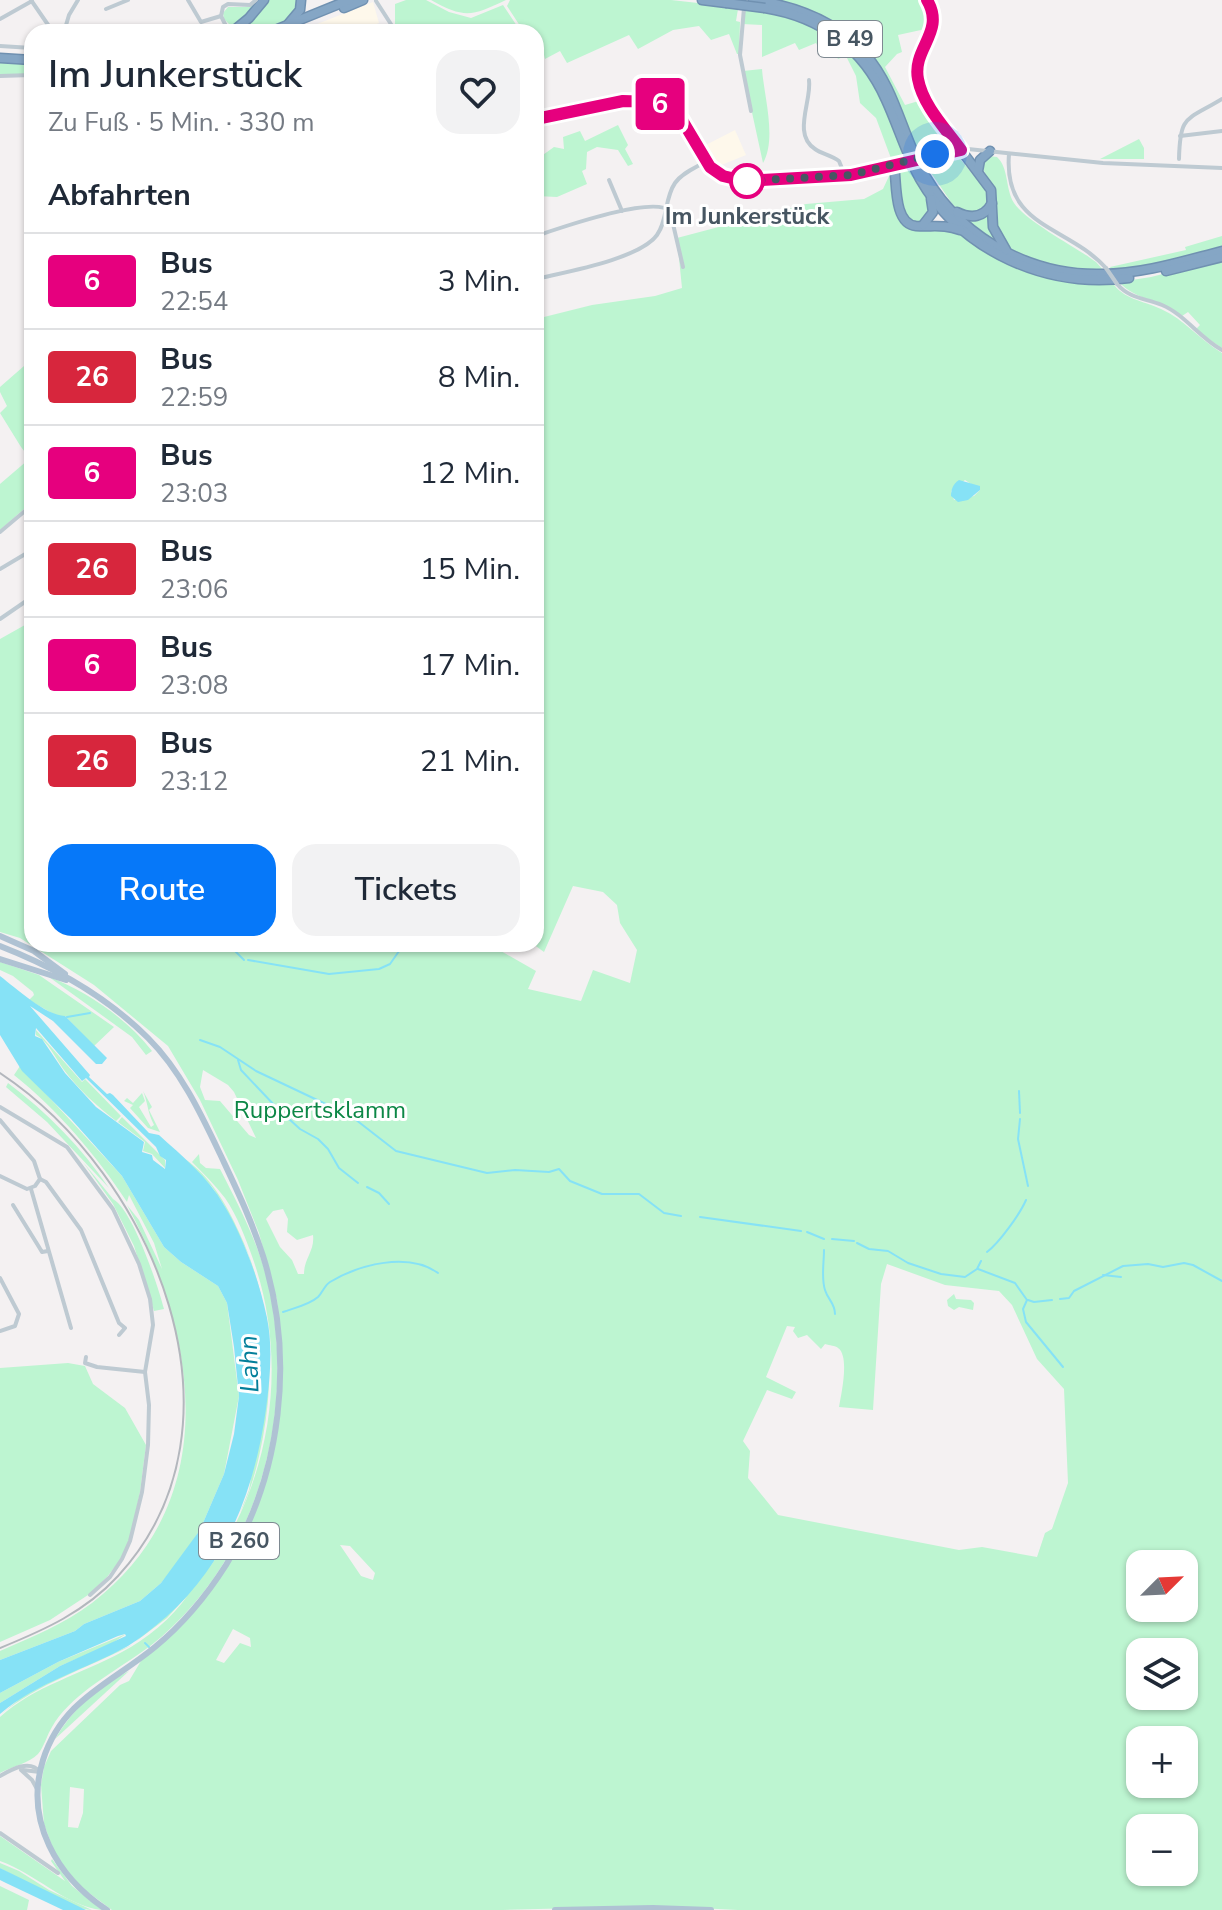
<!DOCTYPE html>
<html lang="de">
<meta charset="utf-8">
<style>
body{margin:0;font-family:"Nunito Sans",sans-serif;background:#f2f2f3;color:#1f2937;height:100vh;display:flex;flex-direction:column;font-size:30px;white-space:nowrap}
*{box-sizing:border-box;margin:0}
p{font-size:26px;color:#747a83}
.icon{flex:none;width:44px;height:44px;fill:none;stroke:currentColor;stroke-width:2;stroke-linecap:round;stroke-linejoin:round}
.map{position:relative;flex:1;overflow:hidden}
.details{position:absolute;left:24px;top:24px;width:520px;height:928px;display:flex;flex-direction:column;background:#fff;border-radius:24px;box-shadow:0 2px 6px #0004}
.details>*{flex:none}
.badge{padding:0 16px;border-radius:6px;font-size:28px;line-height:52px}
.needle{width:52px;rotate:66deg}
.controls{position:absolute;left:1126px;top:1550px;display:grid;gap:16px}
.controls a{display:grid;place-items:center;width:72px;height:72px;border-radius:16px;background:#fff;box-shadow:0 2px 6px #0004;font-size:40px}
.you{position:absolute;width:40px;height:40px;margin:-20px;border:6px solid #fff;border-radius:50%;background:#1a73e8;box-shadow:0 0 0 12px #1a73e833}
.map>.badge{position:absolute;translate:-50% -50%;box-shadow:0 0 0 4px #fff}
h2{padding:0 24px;font-size:30px;line-height:72px}
.round{display:grid;place-items:center;flex:none;width:84px;height:84px;border-radius:24px;background:#f2f2f3}
.overview{display:flex;align-items:center;justify-content:space-between;height:136px;padding:0 24px}
h1{font-size:38px;font-weight:600;line-height:60px}
.button{display:flex;gap:16px;margin-top:auto;padding:16px 24px}
.button a{flex:1;height:92px;border-radius:24px;background:#0678f9;color:#fff;font-size:32px;font-weight:600;line-height:92px;text-align:center}
.button a+a{background:#f2f2f3;color:#1f2937}
ul{padding:0;list-style:none}
li{display:flex;align-items:center;gap:24px;height:96px;padding:0 24px;border-top:2px solid #e0e1e3}
li div{flex:1}
li b{display:block;font-size:30px}
li em{font-style:normal}
li .badge{min-width:88px;font-weight:700;text-align:center}
.map>svg:first-child{display:block}
</style>
<div class="map">
<svg width="1222" height="1910" viewBox="0 0 1222 1910">
<rect width="100%" height="100%" fill="#f4f1f2"/>
<g fill="#fef8eb">
<polygon points="373,2 379,23 370,27 372,32 297,32"/>
<polygon points="735,130 746,155 719,166 718,170 707,161 700,148"/>
</g>
<g fill="#bdf5d1" fill-rule="evenodd">
<path d="M258,0H260C253,10 243,23 230,25L224,19L223,13L228,7H249Z"/>
<path d="M266,0H299C296,26 259,32 238,32Z"/>
<polygon points="406,0 426,0 449,12 471,18 503,5 521,32 399,32 395,25 395,4"/>
<path d="M431,0H506C472,16 465,19 431,0Z"/>
<polygon points="510,0 671,0 743,8 738,9 736,21 740,22 739,54 737,54 729,34 711,40 699,26 673,30 638,49 629,35 567,63 560,51 545,59 543,51 536,49 536,32 522,29 507,6"/>
<polygon points="769,0 922,0 928,5 930,28 898,35 902,52 897,54 885,67 905,105 922,100 952,142 949,147 919,154 881,70 869,54"/>
<path d="M745,8C810,17 860,42 886,105C893,122 898,141 905,158L892,161L876,118L860,103L856,76L846,56L838,59L834,52L823,57L816,43L799,50L795,43L762,57V25L742,24Z"/>
<polygon points="0,61 32,64 32,74 0,74"/>
<path d="M762,69C764,96 777,139 763,163L743,71Z"/>
<polygon points="618,125 628,145 625,149 633,164 628,166 618,150 597,147 587,152 586,169 582,171 587,184 557,197 536,196 536,167 540,168 540,157 554,147 564,149 563,137 580,131 585,141"/>
<polygon points="1139,139 1144,148 1144,159 1100,159"/>
<polygon points="947,155 957,155 983,187 988,196 988,205 979,214 959,210 953,205 923,161"/>
<path d="M989,156L997,157C1009,168 1005,188 1014,203C1027,222 1076,247 1096,262L1105,272C1079,271 1030,264 1009,247C1002,243 996,228 994,220C993,212 996,203 995,195C993,181 982,175 982,161Z"/>
<polygon points="908,164 931,207 928,219 917,224 907,220 902,208 899,171"/>
<path d="M890,174L898,211L919,228L957,232L1000,260L1033,274L1080,282H1112C1124,300 1142,300 1161,309C1184,319 1200,340 1222,353V1910H738L658,1906L503,1910H112L77,1884L55,1854L44,1824L41,1785L44,1767L51,1751L120,1685L129,1681L141,1661L210,1592L262,1495L283,1369L277,1300L259,1233L238,1180L200,1100L168,1046L94,985L20,938L0,932V639L32,621V944H495L494,947L536,971L528,989L581,1001L593,970L630,983L637,950L620,923L617,905L603,892L573,886L544,952L533,944H536V319L592,305L655,296L682,288L677,238L806,204L864,199L883,189ZM965,480L980,490L974,496L954,500L951,491ZM203,1070L228,1085L234,1092L256,1138L249,1135L220,1101L205,1100L200,1087ZM283,1209L288,1219L287,1232L297,1240L313,1235C315,1251 304,1258 304,1274H298L292,1260L280,1247L266,1219L273,1211ZM887,1264L945,1285L999,1291L1012,1305L1037,1359L1064,1389L1068,1483L1052,1529L1045,1533L1037,1557L982,1547L959,1550L778,1515L748,1478L750,1451L743,1441L767,1390L792,1399L796,1392L766,1377L787,1326L795,1327L793,1331L798,1338L807,1335L821,1349L825,1344C830,1346 835,1345 838,1348C850,1356 841,1395 839,1407L873,1410L881,1284ZM340,1545L350,1546L375,1573L373,1580L361,1576ZM1140,1564H1184V1608H1140ZM233,1629L250,1638L251,1647L240,1643L224,1663L216,1660ZM1140,1652H1184V1696H1140ZM1140,1740H1184V1784H1140ZM70,1787L84,1789L83,1813L78,1828L68,1827ZM1140,1828H1184V1872H1140Z"/>
<polygon points="990,209 997,241 995,243 965,221"/>
<polygon points="1222,236 1222,249 1151,266 1113,272 1110,267 1186,250 1185,247"/>
<path d="M1222,259V348L1195,330L1200,325L1188,312L1182,316C1163,299 1136,301 1119,282L1151,277Z"/>
<polygon points="32,359 32,461 21,447 0,413 7,406 0,392 0,387"/>
<polygon points="28,460 32,464 32,502 0,530 0,484"/>
<polygon points="0,962 39,975 114,1027 94,1046 65,1016 57,1016 29,1000 34,995 33,992 13,976 0,970"/>
<path d="M49,977C87,991 127,1019 152,1051L146,1055L132,1037Z"/>
<path d="M36,1030L82,1082L85,1079L121,1116L116,1121C97,1106 79,1090 64,1070C56,1059 48,1041 36,1035Z"/>
<path d="M20,1066L122,1176L164,1247L181,1262L218,1286L227,1303L239,1396L224,1474L200,1530L182,1557L161,1583L140,1601L84,1624L75,1631L0,1660V1651C32,1637 64,1624 92,1603C225,1501 197,1334 127,1205L139,1220L162,1269L154,1243L129,1195L127,1202C96,1155 58,1110 14,1075Z"/>
<path d="M8,1083C47,1112 82,1148 109,1188L47,1122L6,1087Z"/>
<path d="M143,1091L152,1107L149,1110L160,1132L148,1128L130,1108L133,1105L124,1101L127,1098L133,1103L142,1093L145,1101L139,1107L151,1127L154,1125C147,1111 148,1103 143,1091Z"/>
<polygon points="122,1117 165,1160 165,1168 152,1154 143,1151 145,1142 118,1122"/>
<path d="M199,1154L200,1163L206,1168L220,1169C240,1208 261,1248 270,1292C294,1411 261,1542 172,1627C147,1652 117,1667 89,1688C76,1698 60,1712 52,1727C47,1735 44,1747 38,1754C29,1763 11,1767 0,1773V1717C34,1686 82,1674 122,1652C147,1639 172,1618 188,1595L167,1618L135,1642L185,1597L216,1557L210,1567C272,1478 289,1361 253,1259C246,1239 237,1215 225,1198C215,1185 203,1173 192,1162Z"/>
<path d="M185,1159C210,1176 227,1205 239,1232C270,1299 276,1365 263,1437C258,1463 252,1489 240,1513L249,1490L270,1366L267,1319L248,1254L224,1205L212,1187Z"/>
<path d="M83,1162L113,1199C133,1210 158,1286 164,1309L154,1311L134,1246L113,1204Z"/>
<polygon points="954,1294 956,1299 971,1300 974,1303 973,1310 959,1307 954,1310 948,1306 947,1300"/>
<polygon points="68,1363 85,1366 93,1384 125,1408 146,1445 140,1492 130,1539 121,1559 107,1577 88,1595 50,1620 0,1642 0,1368"/>
<polygon points="126,1634 111,1644 60,1666 0,1703 0,1693 58,1662"/>
<path d="M132,1645C88,1668 39,1683 0,1715L22,1697L66,1673Z"/>
<path d="M129,1671L55,1739C73,1709 97,1686 129,1671Z"/>
<path d="M0,1836L65,1881L51,1861L52,1859L72,1886L102,1910C65,1906 35,1873 0,1861Z"/>
<path d="M0,1863L19,1871L49,1890L92,1910C69,1909 23,1880 0,1868Z"/>
<polygon points="0,1886 29,1900 27,1910 0,1910"/>
</g>
<g fill="#86e2f6" fill-rule="evenodd">
<path d="M959,480L980,486V490L968,500L958,502L951,496C951,489 953,484 959,480Z"/>
<path d="M0,976C17,989 45,1015 65,1016L107,1058L102,1064H96L53,1021L30,1006L90,1075L89,1077L107,1094L110,1093L113,1095L149,1133L159,1135C182,1156 208,1177 224,1205C244,1239 259,1280 267,1318C273,1347 270,1379 266,1409C255,1488 228,1562 166,1617C154,1627 141,1638 128,1646C85,1670 39,1681 0,1714V1703L60,1666L126,1636L125,1634L118,1636L58,1662L0,1693V1660L75,1631L84,1624L140,1601L161,1583L200,1530L224,1474L234,1434L239,1396L234,1347L227,1303L218,1286L181,1262L164,1247L122,1176L71,1119L22,1071L0,1035ZM36,1028L82,1081L86,1078L156,1147L160,1156L166,1160L165,1169L153,1160L152,1155L142,1152L144,1142L96,1107L65,1073L42,1039L35,1036Z"/>
<polygon points="0,1868 86,1910 63,1910 6,1883 0,1880"/>
</g>
<g fill="none" stroke-linecap="round" stroke-linejoin="round">
<g stroke="#86e2f6" stroke-width="2">
<polyline points="228,944 244,960"/>
<polyline points="34,945 37,944"/>
<polyline points="248,960 329,974 379,969 390,964 404,944"/>
<polyline points="67,1017 90,1013"/>
<polyline points="200,1040 220,1047 256,1071 351,1116 396,1151 487,1173 515,1170 549,1172 559,1169 570,1181 602,1194 639,1194 664,1213 681,1216"/>
<polyline points="238,1060 241,1070 277,1108 300,1129 318,1139 328,1149 339,1168 358,1183"/>
<polyline points="1019,1091 1020,1113"/>
<polyline points="1020,1119 1018,1139 1028,1186"/>
<polyline points="367,1187 379,1193 389,1204"/>
<polyline points="700,1217 801,1231"/>
<polyline points="807,1232 824,1239"/>
<polyline points="832,1239 854,1241"/>
<polyline points="857,1243 869,1249 888,1251 908,1263 941,1274 965,1277 977,1269 981,1261"/>
<path d="M824,1250C824,1263 821,1278 825,1290C828,1300 835,1303 835,1314"/>
<path d="M987,1252C999,1243 1020,1214 1026,1200"/>
<polyline points="978,1269 1015,1283 1027,1300"/>
<polyline points="1103,1275 1121,1277"/>
<polyline points="1060,1299 1069,1298 1074,1291 1123,1266 1148,1264 1163,1267 1184,1263 1193,1265 1222,1281"/>
<polyline points="1027,1300 1023,1309 1026,1322 1063,1367"/>
<polyline points="1028,1300 1034,1302 1052,1300"/>
<path d="M283,1312C294,1308 309,1305 318,1297C323,1292 324,1286 330,1282C360,1264 408,1252 438,1273"/>
<polyline points="145,1643 149,1647"/>
</g>
<g stroke="#7091b1" stroke-width="11">
<g id="highway">
<polyline points="702,0 726,3"/>
<path d="M753,0C797,6 837,21 866,55C893,86 901,128 919,164C953,233 1026,276 1102,274C1143,274 1183,261 1222,251"/>
<polyline points="344,8 363,0"/>
<path d="M765,8C821,17 863,48 886,100C898,126 906,154 920,179C962,252 1047,289 1129,278"/>
<polyline points="289,23 300,10 301,0"/>
<polyline points="232,32 249,18 264,0"/>
<polyline points="270,32 349,0"/>
<polyline points="0,58 32,60"/>
<polyline points="961,150 991,190 993,227 1006,250"/>
<path d="M894,165C897,181 893,224 916,226C933,227 944,224 960,230"/>
<polyline points="978,171 980,160 990,151"/>
<path d="M957,212C971,219 984,218 992,203"/>
<polyline points="923,225 933,212 931,199"/>
<polyline points="1166,271 1222,257"/>
</g>
</g>
<g stroke="#becad2" stroke-width="4">
<polyline points="31,0 53,32"/>
<polyline points="188,0 201,22 221,16"/>
<path d="M927,0C946,32 912,48 918,79C923,106 946,128 961,150"/>
<polyline points="376,1 396,32"/>
<polyline points="744,8 740,55 751,111"/>
<polyline points="106,9 128,0"/>
<polyline points="0,19 32,1"/>
<polyline points="64,32 69,15 78,0"/>
<polyline points="229,32 221,16 223,7 228,4 250,5 256,0"/>
<polyline points="0,46 32,48"/>
<polyline points="0,76 32,75"/>
<path d="M809,80C812,101 792,134 815,149C822,154 831,155 839,161L845,176"/>
<path d="M536,119C569,112 625,92 656,102C686,112 689,139 705,162C735,202 863,173 905,161"/>
<polyline points="1180,136 1222,131"/>
<path d="M1009,154C1003,228 1067,225 1106,268"/>
<polyline points="923,157 968,149 1103,163 1222,168"/>
<path d="M1179,159C1180,114 1186,121 1222,99"/>
<polyline points="609,180 622,211"/>
<path d="M536,236C560,228 653,195 670,211L683,267"/>
<path d="M536,279C565,272 640,259 657,235C668,220 664,199 675,183C682,173 695,168 705,162"/>
<path d="M1117,284C1130,299 1145,298 1162,305C1184,314 1200,338 1222,350"/>
<polyline points="0,532 32,505"/>
<polyline points="0,569 32,550"/>
<polyline points="0,619 32,597"/>
<polyline points="0,1107 67,1147 113,1209 139,1264 150,1299 153,1325 145,1372 149,1405 148,1445 142,1492 130,1541 122,1559 110,1577 90,1595"/>
<polyline points="0,1120 34,1161 40,1179 35,1186 27,1189 0,1176"/>
<polyline points="40,1179 46,1182 81,1230 119,1323 125,1328 119,1335"/>
<polyline points="31,1189 71,1328"/>
<polyline points="13,1205 39,1247 42,1252 48,1251"/>
<polyline points="0,1278 19,1314 15,1326 0,1331"/>
<polyline points="86,1357 85,1363 97,1367 145,1372"/>
<polyline points="21,1770 32,1780 37,1789"/>
<polyline points="23,1770 40,1772"/>
<path d="M0,1776C12,1769 30,1759 40,1772"/>
<polyline points="0,1833 58,1873"/>
</g>
<g stroke="#afc2d3" stroke-width="6">
<polyline points="0,936 34,951 65,974"/>
<path d="M0,946C54,967 107,997 148,1038C181,1071 201,1114 221,1156C236,1188 252,1221 263,1256C295,1357 282,1475 226,1565C207,1595 183,1624 155,1647C110,1684 62,1700 43,1760C24,1821 57,1877 107,1910"/>
<polyline points="0,959 66,980"/>
<polyline points="555,1910 653,1908 711,1910"/>
</g>
<use href="#highway" stroke="#85a6c5" stroke-width="8"/>
<path stroke="#b3b7bd" stroke-width="2" d="M0,1073C153,1174 258,1424 118,1576C85,1612 44,1630 0,1648"/>
<g stroke="#7091b1" stroke-width="11" stroke-linecap="butt">
<polyline id="highway-bridge" points="726,3 765,8"/>
</g>
<g stroke="#becad2" stroke-width="4">
<polyline points="905,161 923,157"/>
<polyline points="1106,268 1117,284"/>
</g>
<use href="#highway-bridge" stroke="#85a6c5" stroke-width="8"/>
</g>
<g fill="none" stroke-linecap="round" stroke-linejoin="round">
<g stroke="#fff" stroke-width="18">
<path id="line" d="M536,119L623,101L655,102L671,110L682,120L710,167L723,176L744,181L851,175L961,150C946,129 923,106 918,79C912,48 946,32 927,0"/>
</g>
<use href="#line" stroke="#e6007e" stroke-width="12"/>
<polyline stroke="#475662" stroke-width="8" stroke-dasharray="0 14.4" points="747,181 851,175 935,154"/>
</g>
<circle fill="#fff" stroke="#e6007e" stroke-width="4" cx="747" cy="181" r="16"/>
<g text-anchor="middle" dominant-baseline="central" stroke-width="6" stroke-linejoin="round" paint-order="stroke">
<g fill="#fff" stroke="#7e8991" stroke-width="2">
<rect x="818" y="21" width="64" height="36" rx="6"/>
<rect x="199" y="1523" width="80" height="36" rx="6"/>
</g>
<g font-size="22" font-weight="bold" fill="#475662">
<text x="850" y="39">B 49</text>
<text x="239" y="1541">B 260</text>
</g>
<g font-size="24" font-weight="bold" fill="#475662" stroke="#fff">
<text x="747" y="216">Im Junkerstück</text>
</g>
<g font-size="24" fill="#0d8746" stroke="#fff">
<text x="320" y="1110">Ruppertsklamm</text>
</g>
<g font-size="26" font-style="italic" fill="#037f9a" stroke="#fff">
<text transform="translate(249 1364) rotate(-92)">Lahn</text>
</g>
</g>
</svg>
<div class="controls">
<a><svg class="needle" viewBox="-14 -14 28 28"><path d="M0-13l5 13h-10z" fill="#e53935"/><path d="M0 13l5-13h-10z" fill="#747a83"/></svg></a>
<a><svg class="icon" aria-label="layers" viewBox="0 0 24 24"><path d="M12 4l9 5-9 5-9-5zM3 14l9 5 9-5"/></svg></a>
<a>+</a>
<a>−</a>
</div>
<div class="you" style="left:935px;top:154px"></div>
<b class="badge" style="left:660px;top:104px;background:#e6007e;color:#fff">6</b>
<section class="details">
<div class="overview"><div><h1>Im Junkerstück</h1><p>Zu Fuß · 5 Min. · 330 m</p></div><a class="round"><svg class="icon" aria-label="heart" viewBox="0 0 24 24"><path d="M12 20l-8-8c-3-5 5-10 8-4 3-6 11-1 8 4z"/></svg></a></div>
<h2>Abfahrten</h2>
<ul>
<li><span class="badge" style="background:#e6007e;color:#fff">6</span><div><b>Bus</b><p>22:54</p></div><em>3 Min.</em></li>
<li><span class="badge" style="background:#d7263d;color:#fff">26</span><div><b>Bus</b><p>22:59</p></div><em>8 Min.</em></li>
<li><span class="badge" style="background:#e6007e;color:#fff">6</span><div><b>Bus</b><p>23:03</p></div><em>12 Min.</em></li>
<li><span class="badge" style="background:#d7263d;color:#fff">26</span><div><b>Bus</b><p>23:06</p></div><em>15 Min.</em></li>
<li><span class="badge" style="background:#e6007e;color:#fff">6</span><div><b>Bus</b><p>23:08</p></div><em>17 Min.</em></li>
<li><span class="badge" style="background:#d7263d;color:#fff">26</span><div><b>Bus</b><p>23:12</p></div><em>21 Min.</em></li>
</ul>
<div class="button"><a>Route</a><a>Tickets</a></div>
</section>
</div>
